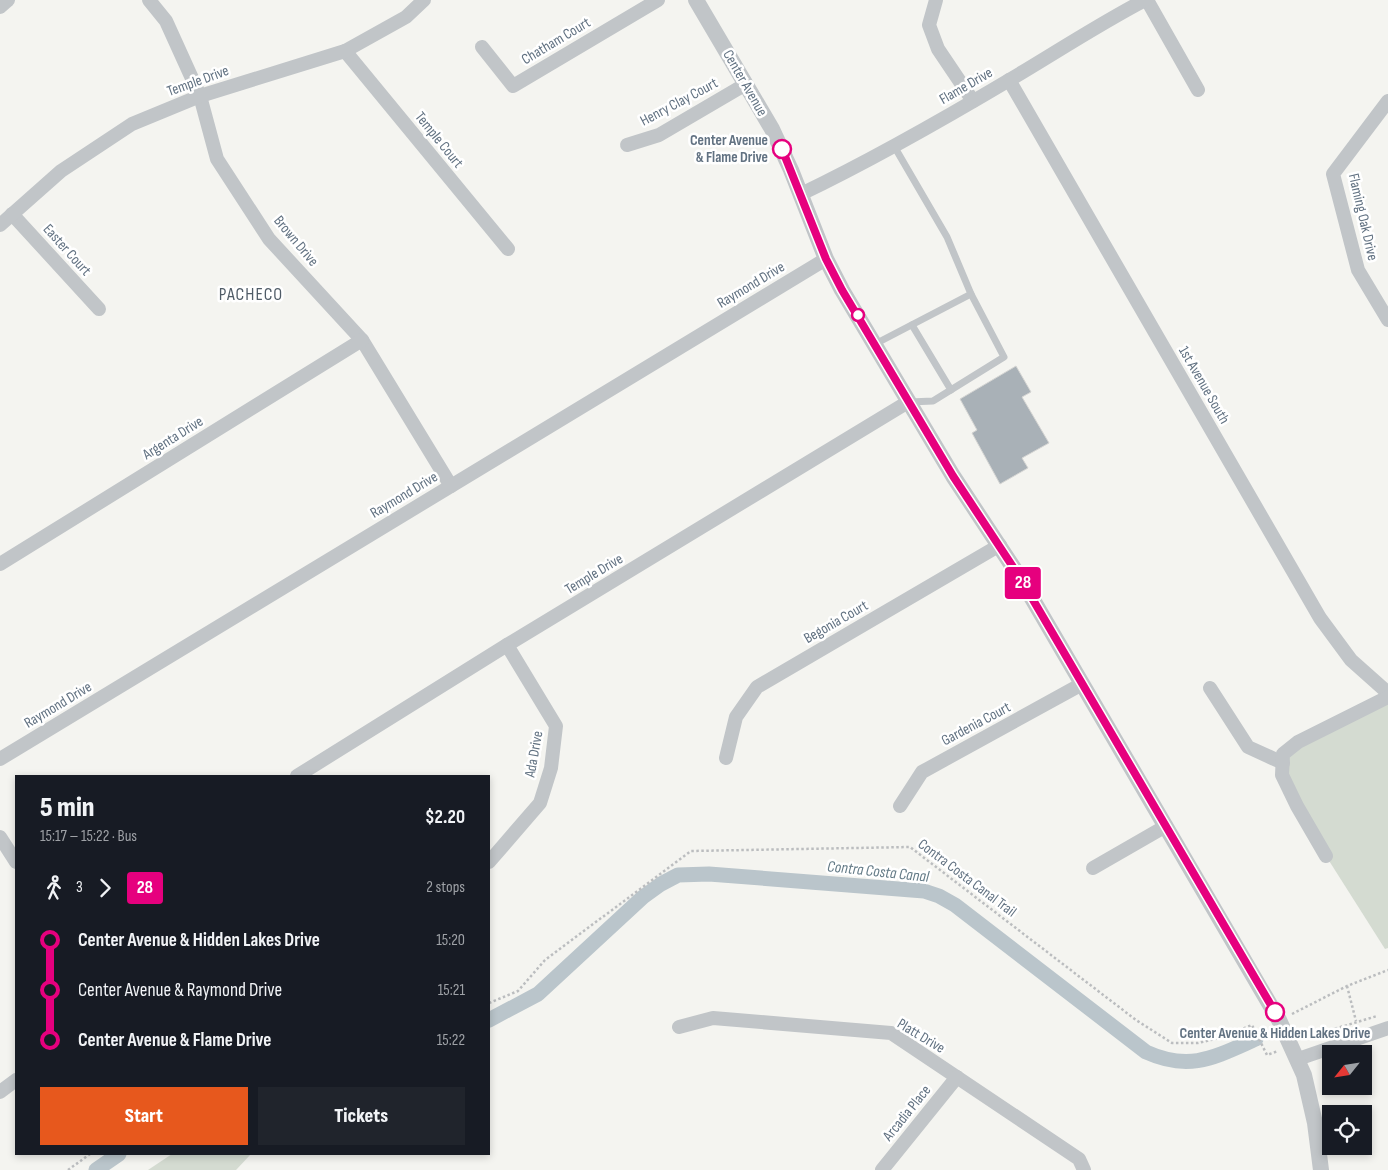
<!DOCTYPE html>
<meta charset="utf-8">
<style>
body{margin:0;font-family:"Sofia Sans Condensed",sans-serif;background:#20242c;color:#f1f3f6;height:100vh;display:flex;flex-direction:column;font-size:19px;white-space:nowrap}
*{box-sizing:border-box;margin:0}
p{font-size:16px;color:#9ea1a6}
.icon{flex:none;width:28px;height:28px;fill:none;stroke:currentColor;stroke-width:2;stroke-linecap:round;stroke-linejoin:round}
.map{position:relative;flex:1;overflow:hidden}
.drawer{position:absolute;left:15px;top:775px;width:475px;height:380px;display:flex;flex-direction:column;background:#171b24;border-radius:0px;box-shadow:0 2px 8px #0003}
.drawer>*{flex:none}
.badge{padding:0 10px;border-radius:4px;font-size:18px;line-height:32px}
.needle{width:32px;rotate:240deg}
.fabs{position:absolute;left:1322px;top:1045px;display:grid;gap:10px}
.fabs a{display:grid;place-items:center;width:50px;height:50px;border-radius:0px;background:#171b24;box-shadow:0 2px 8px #0003;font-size:25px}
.map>.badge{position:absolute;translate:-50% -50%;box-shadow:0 0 0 2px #fff}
.legs{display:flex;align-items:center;gap:8px;height:55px;padding:0 25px;font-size:16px}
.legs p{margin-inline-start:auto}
.overview{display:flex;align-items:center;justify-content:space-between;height:85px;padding:0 25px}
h1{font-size:28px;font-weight:800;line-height:38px}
.action{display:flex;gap:10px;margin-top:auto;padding:10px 25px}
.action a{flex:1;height:58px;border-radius:0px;background:#e7581d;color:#fff;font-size:20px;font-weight:800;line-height:58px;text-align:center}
.action a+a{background:#20242c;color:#f1f3f6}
ul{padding:0 25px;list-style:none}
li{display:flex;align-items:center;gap:18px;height:50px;font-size:19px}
li i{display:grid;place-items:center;width:8px;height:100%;margin:0 6px;background:currentColor}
li i::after{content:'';width:12px;height:12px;margin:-6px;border:4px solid;border-radius:50%;background:#171b24}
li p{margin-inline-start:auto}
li:first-child i{background:linear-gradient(#0000 50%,currentColor 0)}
li:last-child i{background:linear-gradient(currentColor 50%,#0000 0)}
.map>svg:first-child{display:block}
</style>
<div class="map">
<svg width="1388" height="1170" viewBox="0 0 1388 1170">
<rect width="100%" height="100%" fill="#f4f4f0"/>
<g fill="#d4dbd1">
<polygon points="1388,697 1388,948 1385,949 1326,856 1297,806 1283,754"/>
<polygon points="172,1154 251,1154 236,1170 148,1170"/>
</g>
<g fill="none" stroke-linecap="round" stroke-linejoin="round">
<g stroke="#bac5cb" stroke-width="15">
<path d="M489,1020L538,994L643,897L661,884L678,875L709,874L924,891L939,896L955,905L1146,1052C1190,1072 1215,1057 1256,1039"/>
<polyline points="96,1170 119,1154"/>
</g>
</g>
<polygon fill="#a9b1b7" stroke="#d5d5d3" points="1016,366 1031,392 1022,397 1049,443 1022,458 1028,468 1000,484 972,433 977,430 960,399"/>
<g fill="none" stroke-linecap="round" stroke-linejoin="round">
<g stroke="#bbbdbf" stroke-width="2.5" stroke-dasharray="2.5 2.5" stroke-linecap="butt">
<polyline points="1347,986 1356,1021"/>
<polyline points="489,1003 518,991 545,960 691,851 910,847 1136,1020 1172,1043 1198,1043 1219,1038 1252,1025 1267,1055 1278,1051"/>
<polyline points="1292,1014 1347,986 1388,970"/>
<polyline points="1312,1038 1321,1033 1377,1016"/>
<polyline points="68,1170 90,1154"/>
</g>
<g stroke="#c1c5c8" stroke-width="7">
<polyline points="894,146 947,237 971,294 1004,357 933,401 910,402"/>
<polyline points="912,325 951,390"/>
<polyline points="875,344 971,294"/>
</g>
<g stroke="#c1c5c8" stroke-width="14">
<polyline points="149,0 166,21 200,96 217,159 269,239 362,340 451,486"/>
<polyline points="936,0 929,25 938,49 973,101"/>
<polyline points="1147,0 1198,90"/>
<polyline points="0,7 8,0"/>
<polyline points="482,47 513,86 658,0"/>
<polyline points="345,51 508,249"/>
<polyline points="1009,80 1320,618 1351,660 1388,693"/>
<polyline points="1388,101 1333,174 1358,270 1388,320"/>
<polyline points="627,145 659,135 746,84"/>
<path d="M801,194C872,160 942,120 1011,79C1055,53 1099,24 1145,0"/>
<polyline points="12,214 99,309"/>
<polyline points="0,225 61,171 132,124 200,96 345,51 406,17 424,0"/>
<polyline points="0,564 362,340"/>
<polyline points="1210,688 1248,747 1283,763"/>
<polyline points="726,758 736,717 757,687 1000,545"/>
<polyline points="0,759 826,259"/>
<polyline points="297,776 507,645 908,402"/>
<polyline points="900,806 922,772 1082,684"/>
<polyline points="0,837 16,862"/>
<polyline points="1326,856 1297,806 1282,775 1283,754 1298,742 1388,697"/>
<polyline points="489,862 540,803 551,768 556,726 507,645"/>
<polyline points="1093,868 1166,826"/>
<polyline points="679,1027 713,1018 891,1033 1079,1159 1084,1170"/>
<polyline points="1298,1059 1388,1028"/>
<polyline points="0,1092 16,1080"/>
<polyline points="882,1170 957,1077"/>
</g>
<polyline stroke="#c1c5c8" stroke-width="16" points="696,0 772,129 791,170 826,259 842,290 953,476 1019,576 1279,1020 1304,1075 1315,1123 1321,1170"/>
</g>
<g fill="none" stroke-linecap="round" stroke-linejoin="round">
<g stroke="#fff" stroke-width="11">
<polyline id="line-1" points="782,149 826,259 842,290 953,476 1019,576 1275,1012"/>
</g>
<use href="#line-1" stroke="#e6007e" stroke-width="8"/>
</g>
<g fill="#fff" stroke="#e6007e" stroke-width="2.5">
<circle cx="782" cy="149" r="9"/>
<circle cx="858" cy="315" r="6"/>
<circle cx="1275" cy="1012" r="9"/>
</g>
<g text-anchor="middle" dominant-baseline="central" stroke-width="5" stroke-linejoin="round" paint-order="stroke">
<g font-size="15" fill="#627282" stroke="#fff">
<text transform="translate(556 41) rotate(-31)">Chatham Court</text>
<text transform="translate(198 81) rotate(-20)">Temple Drive</text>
<text transform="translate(745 83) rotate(60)">Center Avenue</text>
<text transform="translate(966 86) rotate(-30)">Flame Drive</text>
<text transform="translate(679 102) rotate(-28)">Henry Clay Court</text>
<text transform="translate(439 140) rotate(51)">Temple Court</text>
<text transform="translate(1363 217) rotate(77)">Flaming Oak Drive</text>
<text transform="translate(296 241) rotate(50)">Brown Drive</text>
<text transform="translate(67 250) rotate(48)">Easter Court</text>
<text transform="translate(751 285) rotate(-31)">Raymond Drive</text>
<text transform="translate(1204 385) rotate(60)">1st Avenue South</text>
<text transform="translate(173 438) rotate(-32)">Argenta Drive</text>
<text transform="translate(404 495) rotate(-31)">Raymond Drive</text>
<text transform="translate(594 574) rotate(-31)">Temple Drive</text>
<text transform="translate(836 622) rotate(-30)">Begonia Court</text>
<text transform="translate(58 705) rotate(-31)">Raymond Drive</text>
<text transform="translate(976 724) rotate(-28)">Gardenia Court</text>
<text transform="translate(534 754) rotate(-80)">Ada Drive</text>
<text transform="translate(967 878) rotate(37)">Contra Costa Canal Trail</text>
<text transform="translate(921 1036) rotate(31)">Platt Drive</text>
<text transform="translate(907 1113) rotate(-51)">Arcadia Place</text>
</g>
<g font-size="15" font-weight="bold" fill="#627282" stroke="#fff" text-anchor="end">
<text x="768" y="140">Center Avenue<tspan x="768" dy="17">&amp; Flame Drive</tspan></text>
<text x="1275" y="1033" text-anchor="middle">Center Avenue &amp; Hidden Lakes Drive</text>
</g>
<g font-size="16" font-style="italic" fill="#637a86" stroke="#fff">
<text transform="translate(878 872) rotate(6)">Contra Costa Canal</text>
</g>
<g font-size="18" letter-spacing="1" fill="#505c67" stroke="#fff">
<text x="251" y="294">PACHECO</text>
</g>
</g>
</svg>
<div class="fabs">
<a><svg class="needle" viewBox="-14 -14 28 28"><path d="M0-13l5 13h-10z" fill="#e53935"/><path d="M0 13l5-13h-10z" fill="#9ea1a6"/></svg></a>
<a><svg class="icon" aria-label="locate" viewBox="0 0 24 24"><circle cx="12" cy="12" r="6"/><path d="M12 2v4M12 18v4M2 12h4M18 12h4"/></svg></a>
</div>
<b class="badge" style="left:1023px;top:583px;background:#e6007e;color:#fff">28</b>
<section class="drawer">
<div class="overview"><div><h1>5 min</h1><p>15:17 – 15:22 · Bus</p></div><b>$2.20</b></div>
<div class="legs"><svg class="icon" aria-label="walk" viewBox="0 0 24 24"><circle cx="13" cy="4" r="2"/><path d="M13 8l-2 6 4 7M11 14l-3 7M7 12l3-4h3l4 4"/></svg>3<svg class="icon" aria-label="forward" viewBox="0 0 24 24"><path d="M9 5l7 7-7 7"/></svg><b class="badge" style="background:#e6007e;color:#fff">28</b><p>2 stops</p></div>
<ul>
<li><i style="color:#e6007e"></i><b>Center Avenue &amp; Hidden Lakes Drive</b><p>15:20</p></li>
<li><i style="color:#e6007e"></i><span>Center Avenue &amp; Raymond Drive</span><p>15:21</p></li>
<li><i style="color:#e6007e"></i><b>Center Avenue &amp; Flame Drive</b><p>15:22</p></li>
</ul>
<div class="action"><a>Start</a><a>Tickets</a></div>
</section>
</div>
